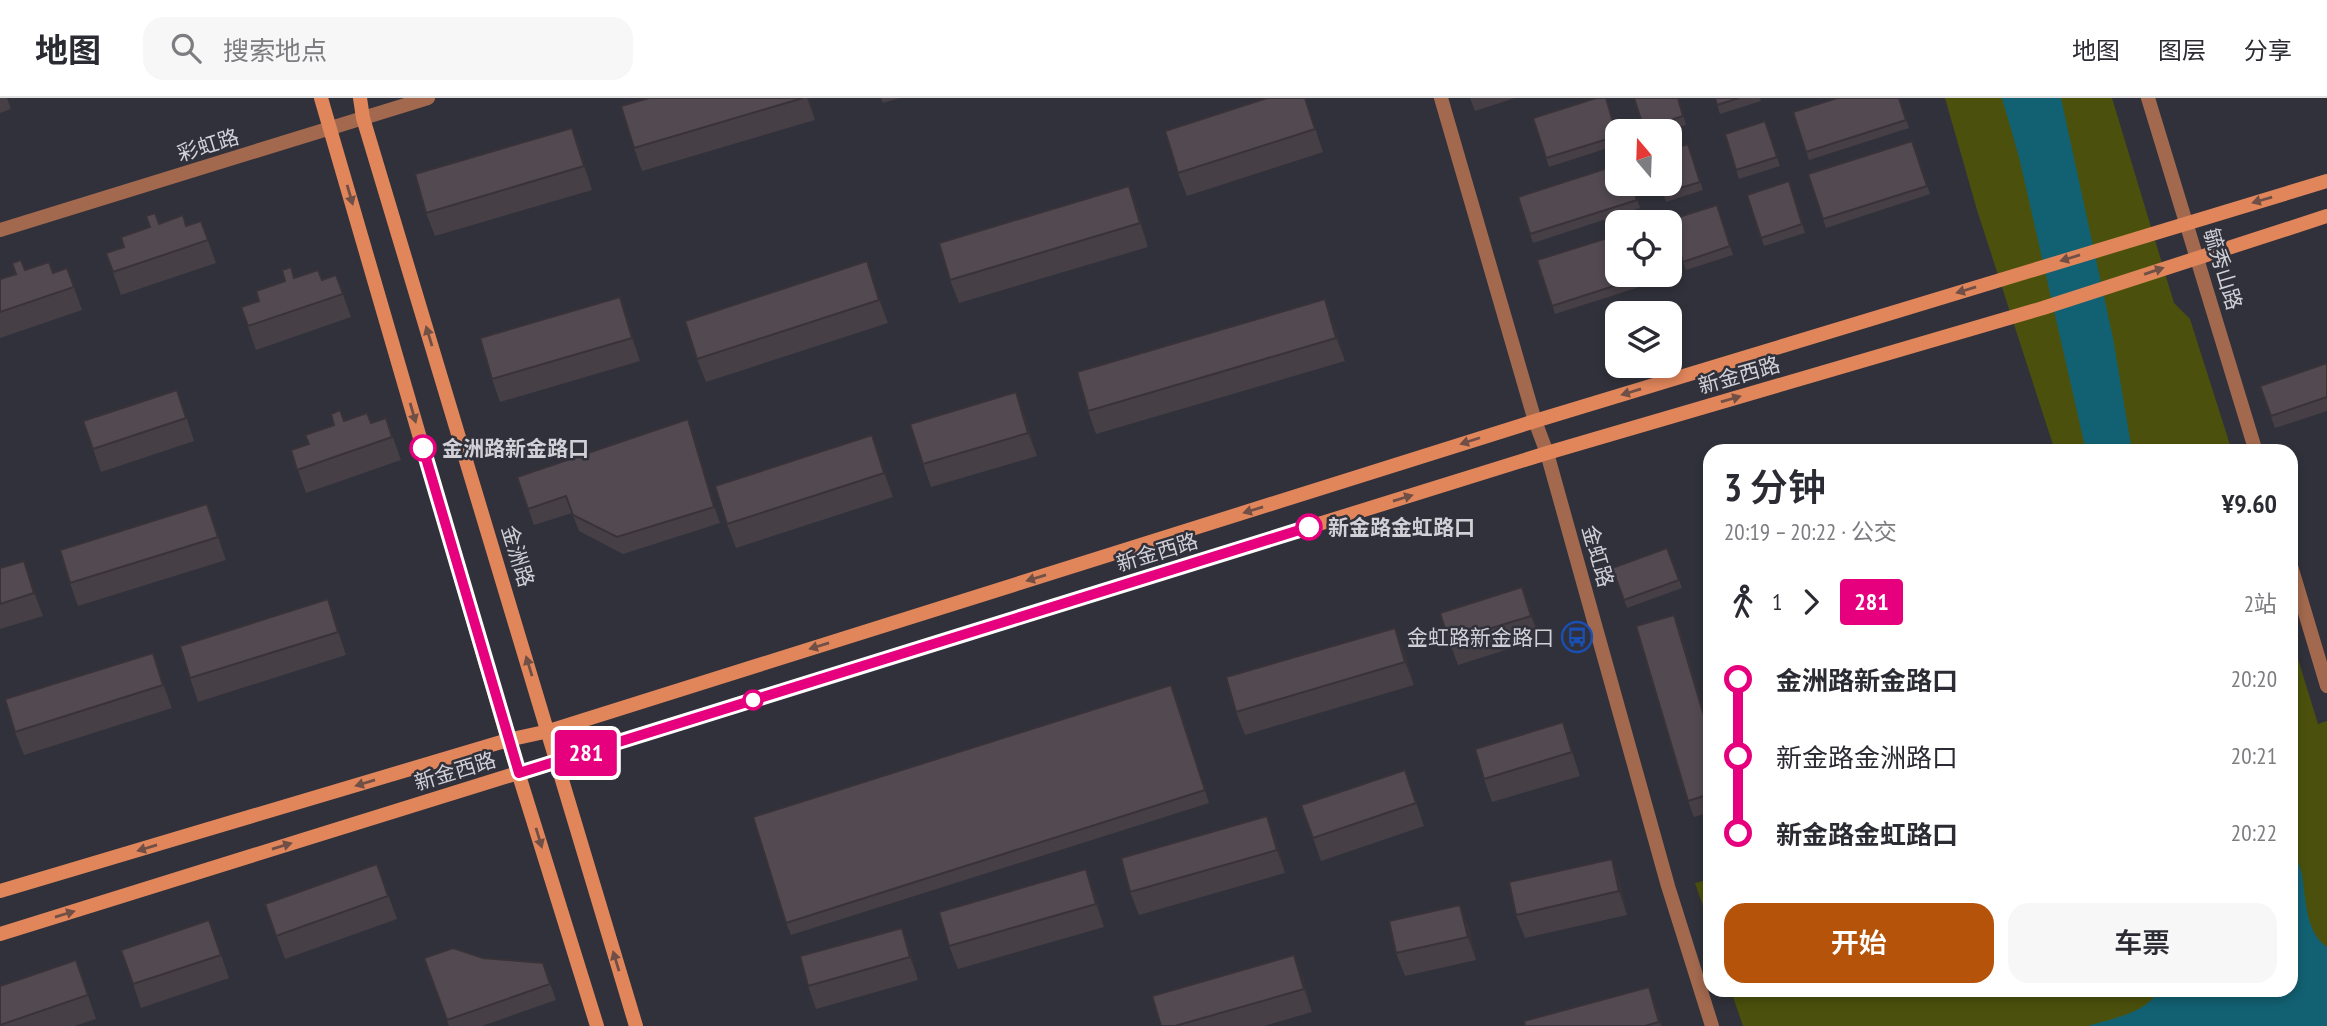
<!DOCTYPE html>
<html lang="zh">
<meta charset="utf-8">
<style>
body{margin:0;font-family:"PT Sans Narrow","Noto Sans SC",sans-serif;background:#f7f7f7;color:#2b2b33;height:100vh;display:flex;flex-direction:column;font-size:26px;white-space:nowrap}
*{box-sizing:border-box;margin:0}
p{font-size:23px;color:#7c7c81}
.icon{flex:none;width:38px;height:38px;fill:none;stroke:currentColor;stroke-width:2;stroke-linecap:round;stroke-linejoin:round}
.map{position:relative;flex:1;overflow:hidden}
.panel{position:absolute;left:1703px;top:346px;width:595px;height:553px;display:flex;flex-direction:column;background:#fff;border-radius:21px;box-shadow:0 4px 10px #0003}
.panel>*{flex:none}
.badge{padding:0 14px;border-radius:5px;font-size:24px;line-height:46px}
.needle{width:46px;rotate:341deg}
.buttons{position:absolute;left:1605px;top:21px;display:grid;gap:14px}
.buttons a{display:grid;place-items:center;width:77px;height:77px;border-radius:14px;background:#fff;box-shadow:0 4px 10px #0003;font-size:35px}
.map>.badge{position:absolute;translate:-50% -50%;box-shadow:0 0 0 4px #fff}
.legs{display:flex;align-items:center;gap:10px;height:77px;padding:0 21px;font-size:23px}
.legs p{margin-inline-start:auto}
.head{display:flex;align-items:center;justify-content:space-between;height:119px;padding:0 21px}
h1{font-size:38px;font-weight:600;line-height:52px}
.cta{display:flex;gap:14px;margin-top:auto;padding:14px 21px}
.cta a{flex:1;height:80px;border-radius:21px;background:#b45309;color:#fff;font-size:28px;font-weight:600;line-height:80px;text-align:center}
.cta a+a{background:#f7f7f7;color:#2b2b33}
ul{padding:0 21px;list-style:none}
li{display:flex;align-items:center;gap:24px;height:77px;font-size:26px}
li i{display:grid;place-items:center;width:10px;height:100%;margin:0 9px;background:currentColor}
li i::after{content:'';width:18px;height:18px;margin:-9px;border:5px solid;border-radius:50%;background:#fff}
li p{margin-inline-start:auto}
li:first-child i{background:linear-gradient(#0000 50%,currentColor 0)}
li:last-child i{background:linear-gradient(currentColor 50%,#0000 0)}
header{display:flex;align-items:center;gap:42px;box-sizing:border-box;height:98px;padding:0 35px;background:#fff;border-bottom:2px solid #e1e1e2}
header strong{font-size:33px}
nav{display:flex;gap:38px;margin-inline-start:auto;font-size:24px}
.search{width:490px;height:63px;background:#f7f7f7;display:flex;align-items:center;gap:18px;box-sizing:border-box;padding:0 24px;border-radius:21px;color:#7c7c81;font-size:26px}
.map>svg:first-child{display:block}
</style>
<header>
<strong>地图</strong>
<div class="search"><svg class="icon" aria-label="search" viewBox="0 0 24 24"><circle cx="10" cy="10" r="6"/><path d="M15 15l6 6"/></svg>搜索地点</div>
<nav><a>地图</a><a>图层</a><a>分享</a></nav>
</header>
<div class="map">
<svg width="2327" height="928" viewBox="0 0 2327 928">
<rect width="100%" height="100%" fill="#31313b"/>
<g fill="#4b510c">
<polygon points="1945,0 2112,0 2174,205 2190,221 2232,353 2055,353 1977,112"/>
<polygon points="2291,538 2318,626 2327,623 2327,928 1743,928 1731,893 2291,892"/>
<polygon points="1710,781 1710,828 1695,785"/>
</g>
<g fill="#126172">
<polygon points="2002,0 2061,0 2113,240 2132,353 2086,353 2019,59"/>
<path d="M2291,744C2294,754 2299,765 2302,776C2306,800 2305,834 2327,849V928H2088C2110,921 2147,915 2158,893L2291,892Z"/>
</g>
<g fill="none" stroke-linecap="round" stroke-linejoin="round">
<g stroke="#a2694e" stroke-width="14">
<polyline points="1441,0 1535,323 1547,355 1668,788 1712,928"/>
<polyline points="2148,0 2256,354"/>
<polyline points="0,132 428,0"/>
<polyline points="2291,468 2327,588"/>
</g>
<g stroke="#e1865b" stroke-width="14">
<polyline points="321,0 508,642 597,928"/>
<polyline points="360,0 363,20 636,928"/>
<polyline points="0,793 508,642 549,633 1535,323 2327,83"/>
<polyline points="0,836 1547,355 2043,210 2327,118"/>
</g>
</g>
<g fill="#473f46">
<polygon points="0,0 7,0 11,11 0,15"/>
<polygon points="649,0 809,0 815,22 642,73 634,50"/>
<polygon points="881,0 900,0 883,5"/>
<polygon points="1305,0 1323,54 1187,98 1178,75"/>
<polygon points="1470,0 1515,0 1475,13"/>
<polygon points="1634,0 1678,0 1686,27 1666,33 1645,33"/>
<polygon points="1715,0 1760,0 1761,3 1720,16"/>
<polygon points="1899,0 1909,30 1809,62 1793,14"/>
<polygon points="1533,20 1617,34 1617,47 1549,69"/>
<polygon points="1765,23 1780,68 1739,81 1725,36"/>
<polygon points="572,30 581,53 592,92 435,138 426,115"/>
<polygon points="1912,43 1930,96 1826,130 1808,76"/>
<polygon points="1688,46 1703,92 1666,104 1660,86"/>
<polygon points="1789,83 1805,135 1764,148 1747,97"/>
<polygon points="1632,86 1640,110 1533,145 1518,99"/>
<polygon points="1129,88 1138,112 1148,149 959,205 950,182"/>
<polygon points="1717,107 1733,157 1686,172 1669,122"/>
<polygon points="201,123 216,165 121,197 106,155 124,149 159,126 187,128"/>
<polygon points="1537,162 1617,177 1656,177 1658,183 1555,216"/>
<polygon points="867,163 888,225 706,284 697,261"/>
<polygon points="67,170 82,212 0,240 0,181 25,172 53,175"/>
<polygon points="336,177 351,219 256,252 241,209 259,203 294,180 322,182"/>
<polygon points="620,199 628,222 640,263 500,304 492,281"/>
<polygon points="1333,224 1345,263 1096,336 1088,313"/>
<polygon points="2327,265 2327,313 2275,330 2260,288"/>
<polygon points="185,315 194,343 101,374 93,351"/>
<polygon points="1025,318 1037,358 931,389 923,366"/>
<polygon points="386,320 401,362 306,395 291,352 309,346 344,323 371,325"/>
<polygon points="688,321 720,425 623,456 579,433 572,415 534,427 517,379"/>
<polygon points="872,337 893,399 736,450 727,426"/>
<polygon points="207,406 226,462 78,508 70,485"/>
<polygon points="1667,450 1682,490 1627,510 1612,470"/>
<polygon points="24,463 43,518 0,531 0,470"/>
<polygon points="1522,489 1540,541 1458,567 1449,543"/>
<polygon points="1674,517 1680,533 1710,634 1710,714 1694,719 1688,703"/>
<polygon points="336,525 346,557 198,604 190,580"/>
<polygon points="1395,530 1404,553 1414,587 1245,637 1236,614"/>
<polygon points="153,555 172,610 24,657 15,634"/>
<polygon points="1176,599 1209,705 791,837 786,825"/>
<polygon points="1563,624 1580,678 1492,704 1484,681"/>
<polygon points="1413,695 1424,728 1321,763 1301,707"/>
<polygon points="1276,741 1285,775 1139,817 1130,794"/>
<polygon points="1612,761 1620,784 1627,817 1525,840 1516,817"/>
<polygon points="377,766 397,821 285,861 265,806"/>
<polygon points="1094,794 1104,829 958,871 949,848"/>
<polygon points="209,822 229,880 141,910 133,886"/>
<polygon points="902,830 910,853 918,882 816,911 808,888"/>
<polygon points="1469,830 1476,862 1405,878 1396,855"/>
<polygon points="424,860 483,860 543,865 556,902 482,928 449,928"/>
<polygon points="76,862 96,921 74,928 0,928 0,888"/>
<polygon points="1303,880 1312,914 1264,928 1161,928"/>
<polygon points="1658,912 1662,928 1525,928"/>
</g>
<g fill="#393339">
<polygon points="807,0 809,0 815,22"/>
<polygon points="572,30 581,53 592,92 584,68"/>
<polygon points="1129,88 1138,112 1148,149 1140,125"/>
<polygon points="867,163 875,186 888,225 879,202"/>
<polygon points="620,199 628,222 640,263 632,240"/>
<polygon points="1325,201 1333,224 1345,263 1336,240"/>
<polygon points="1016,294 1025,318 1037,358 1028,335"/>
<polygon points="688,321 694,337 720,425 714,409"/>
<polygon points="872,337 881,360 893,399 884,375"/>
<polygon points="207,406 216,429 226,462 218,439"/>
<polygon points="24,463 33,486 43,518 34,495"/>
<polygon points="1522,489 1531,512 1540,541 1531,518"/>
<polygon points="328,501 336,525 346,557 338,534"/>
<polygon points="1674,517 1680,533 1710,634 1710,638"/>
<polygon points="1395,530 1404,553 1414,587 1405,564"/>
<polygon points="153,555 161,578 172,610 163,587"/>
<polygon points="1563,624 1571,648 1580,678 1572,654"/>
<polygon points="1267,718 1276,741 1285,775 1277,752"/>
<polygon points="1612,761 1620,784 1627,817 1619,793"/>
<polygon points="1086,771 1094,794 1104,829 1096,806"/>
<polygon points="1460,807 1469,830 1476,862 1468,839"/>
<polygon points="902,830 910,853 918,882 910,859"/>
<polygon points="1294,857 1303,880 1312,914 1304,891"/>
<polygon points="1649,889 1658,912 1662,928 1661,928 1659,924"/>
</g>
<g fill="#524951" stroke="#393339" stroke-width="2">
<polygon points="649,0 803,0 634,50 621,8"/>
<polygon points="1267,0 1305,0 1315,31 1178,75 1165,33"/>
<polygon points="1596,0 1606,0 1617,38 1546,60 1533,20"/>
<polygon points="1634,0 1678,0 1683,18 1644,31"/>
<polygon points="1715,0 1739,0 1717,7"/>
<polygon points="1837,0 1899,0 1906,22 1806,54 1793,14"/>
<polygon points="1765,23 1777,59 1736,72 1725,36"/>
<polygon points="572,30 584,68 426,115 415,76"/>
<polygon points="1912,43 1927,88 1823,121 1808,76"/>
<polygon points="1688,46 1700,84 1663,95 1660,86 1670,86 1670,52"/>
<polygon points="1617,67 1617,86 1631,86 1637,102 1530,136 1518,99"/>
<polygon points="1789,83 1802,126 1761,140 1747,97"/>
<polygon points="1129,88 1140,125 950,182 939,145"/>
<polygon points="1717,107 1730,148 1683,164 1669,122"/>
<polygon points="155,115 159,126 183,117 186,128 201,123 208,142 113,174 106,155 124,149 121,139 150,129 146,118"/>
<polygon points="1617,137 1617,177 1648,177 1552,208 1537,162"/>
<polygon points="21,162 25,172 49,164 53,175 67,170 74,189 0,214 0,181 16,176 12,165"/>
<polygon points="867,163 879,202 697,261 685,223"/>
<polygon points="291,169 294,180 318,172 322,182 336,177 343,196 248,228 241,209 259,203 256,193 285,183 282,172"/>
<polygon points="620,199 632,240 492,281 480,240"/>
<polygon points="1325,201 1336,240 1088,313 1077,274"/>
<polygon points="2327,265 2327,299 2271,318 2260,288"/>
<polygon points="177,292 186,320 93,351 83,323"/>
<polygon points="1016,294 1028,335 923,366 910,326"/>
<polygon points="340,312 344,323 367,315 371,325 386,320 392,339 297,372 291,352 309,346 305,337 334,327 331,316"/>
<polygon points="688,321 714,409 617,439 573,417 566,398 528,411 517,379"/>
<polygon points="872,337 884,375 727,426 715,388"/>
<polygon points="207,406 218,439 70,485 60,452"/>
<polygon points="1667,450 1679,482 1624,502 1612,470"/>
<polygon points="24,463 34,495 0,506 0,470"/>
<polygon points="1522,489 1531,518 1449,543 1440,515"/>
<polygon points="328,501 338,534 190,580 180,548"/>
<polygon points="1674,517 1710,638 1710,696 1688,703 1636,528"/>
<polygon points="1395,530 1405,564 1236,614 1226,579"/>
<polygon points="153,555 163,587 15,634 5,601"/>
<polygon points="1171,587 1205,692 786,825 753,719"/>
<polygon points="1710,588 1710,609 1704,590"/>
<polygon points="1563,624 1572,654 1484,681 1475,651"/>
<polygon points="1405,672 1416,705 1313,740 1301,707"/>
<polygon points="1267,718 1277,752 1130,794 1121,760"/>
<polygon points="1612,761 1619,793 1516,817 1509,784"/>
<polygon points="377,766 388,798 276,838 265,806"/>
<polygon points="1086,771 1096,806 949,848 939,814"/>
<polygon points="1460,807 1468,839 1396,855 1389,823"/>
<polygon points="209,822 221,857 133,886 121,852"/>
<polygon points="902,830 910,859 808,888 800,858"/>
<polygon points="453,850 483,860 543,865 550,886 447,922 424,860"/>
<polygon points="1294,857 1304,891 1175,928 1161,928 1152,898"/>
<polygon points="76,862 88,897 0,927 0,888"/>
<polygon points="1649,889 1659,924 1645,928 1525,928 1524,923"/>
</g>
<defs><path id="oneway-solid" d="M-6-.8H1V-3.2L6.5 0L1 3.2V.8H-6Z" transform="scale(1.75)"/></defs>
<g fill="#6f4f46">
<use href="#oneway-solid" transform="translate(350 97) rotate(74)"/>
<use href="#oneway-solid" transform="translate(2262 102) rotate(164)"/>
<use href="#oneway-solid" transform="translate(2070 160) rotate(163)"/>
<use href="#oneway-solid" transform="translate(2154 173) rotate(-19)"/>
<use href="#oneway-solid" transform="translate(1966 192) rotate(163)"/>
<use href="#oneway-solid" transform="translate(429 238) rotate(-107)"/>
<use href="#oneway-solid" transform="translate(1631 294) rotate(163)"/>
<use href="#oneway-solid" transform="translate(1731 301) rotate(-16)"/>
<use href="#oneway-solid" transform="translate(413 315) rotate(74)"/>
<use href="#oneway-solid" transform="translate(1470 343) rotate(162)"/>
<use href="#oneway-solid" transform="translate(1403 400) rotate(-17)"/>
<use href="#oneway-solid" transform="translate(1253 412) rotate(163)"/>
<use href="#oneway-solid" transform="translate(1036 480) rotate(163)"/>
<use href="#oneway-solid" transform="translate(819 548) rotate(163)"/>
<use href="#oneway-solid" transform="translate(529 568) rotate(-107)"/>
<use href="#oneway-solid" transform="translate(365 685) rotate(163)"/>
<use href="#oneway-solid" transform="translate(539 740) rotate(73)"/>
<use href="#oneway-solid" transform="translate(282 748) rotate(-17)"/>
<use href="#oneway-solid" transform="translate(147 750) rotate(163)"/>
<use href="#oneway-solid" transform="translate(65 816) rotate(-17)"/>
<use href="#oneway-solid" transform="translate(616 863) rotate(-107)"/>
</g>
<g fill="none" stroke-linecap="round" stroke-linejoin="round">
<g stroke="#fff" stroke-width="16">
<polyline id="line-1" points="423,350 519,675 1309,429"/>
</g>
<use href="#line-1" stroke="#e6007e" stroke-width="10"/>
</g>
<defs>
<g id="bus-ring" transform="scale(1.575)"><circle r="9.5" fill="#31313b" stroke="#1a4fb4" stroke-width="1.5"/><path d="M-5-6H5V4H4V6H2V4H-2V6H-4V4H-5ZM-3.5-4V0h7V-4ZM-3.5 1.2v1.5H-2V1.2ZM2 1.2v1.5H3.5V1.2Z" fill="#1a4fb4"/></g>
</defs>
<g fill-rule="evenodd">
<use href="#bus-ring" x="1577" y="539"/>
</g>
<g fill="#fff" stroke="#e6007e" stroke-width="3.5">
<circle cx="423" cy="350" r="12"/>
<circle cx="1309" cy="429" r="12"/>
<circle cx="753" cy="602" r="9"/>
</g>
<g text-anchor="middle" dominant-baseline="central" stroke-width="5" stroke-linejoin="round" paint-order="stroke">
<g font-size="21" fill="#d1d0d7" stroke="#31313b">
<text transform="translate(208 47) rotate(-17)">彩虹路</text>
<text transform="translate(2223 171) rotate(73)">毓秀山路</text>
<text transform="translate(1739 277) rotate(-16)">新金西路</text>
<text transform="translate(1157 454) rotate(-17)">新金西路</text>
<text transform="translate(518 458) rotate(73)">金洲路</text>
<text transform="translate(1598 458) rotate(74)">金虹路</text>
<text transform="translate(455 673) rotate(-17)">新金西路</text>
</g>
<g font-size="21" font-weight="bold" fill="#d1d0d7" stroke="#31313b" text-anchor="start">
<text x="442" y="350">金洲路新金路口</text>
<text x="1328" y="429">新金路金虹路口</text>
</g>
<g font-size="21" fill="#d1d0d7" stroke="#31313b" text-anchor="end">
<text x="1554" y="539">金虹路新金路口</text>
</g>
</g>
</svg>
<div class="buttons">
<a><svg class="needle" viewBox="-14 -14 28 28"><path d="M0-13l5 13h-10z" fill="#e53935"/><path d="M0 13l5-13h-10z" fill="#7c7c81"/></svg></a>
<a><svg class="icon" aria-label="locate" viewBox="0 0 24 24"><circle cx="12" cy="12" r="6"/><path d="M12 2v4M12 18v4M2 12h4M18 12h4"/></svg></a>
<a><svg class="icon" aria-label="layers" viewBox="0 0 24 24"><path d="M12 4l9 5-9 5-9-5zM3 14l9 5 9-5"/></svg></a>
</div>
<b class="badge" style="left:586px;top:655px;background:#e6007e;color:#fff">281</b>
<section class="panel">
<div class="head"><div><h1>3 分钟</h1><p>20:19 – 20:22 · 公交</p></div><b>¥9.60</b></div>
<div class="legs"><svg class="icon" aria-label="walk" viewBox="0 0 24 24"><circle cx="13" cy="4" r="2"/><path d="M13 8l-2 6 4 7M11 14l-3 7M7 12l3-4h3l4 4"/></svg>1<svg class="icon" aria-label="forward" viewBox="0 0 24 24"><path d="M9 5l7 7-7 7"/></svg><b class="badge" style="background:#e6007e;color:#fff">281</b><p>2站</p></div>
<ul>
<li><i style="color:#e6007e"></i><b>金洲路新金路口</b><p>20:20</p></li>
<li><i style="color:#e6007e"></i><span>新金路金洲路口</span><p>20:21</p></li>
<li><i style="color:#e6007e"></i><b>新金路金虹路口</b><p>20:22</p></li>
</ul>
<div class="cta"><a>开始</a><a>车票</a></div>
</section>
</div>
